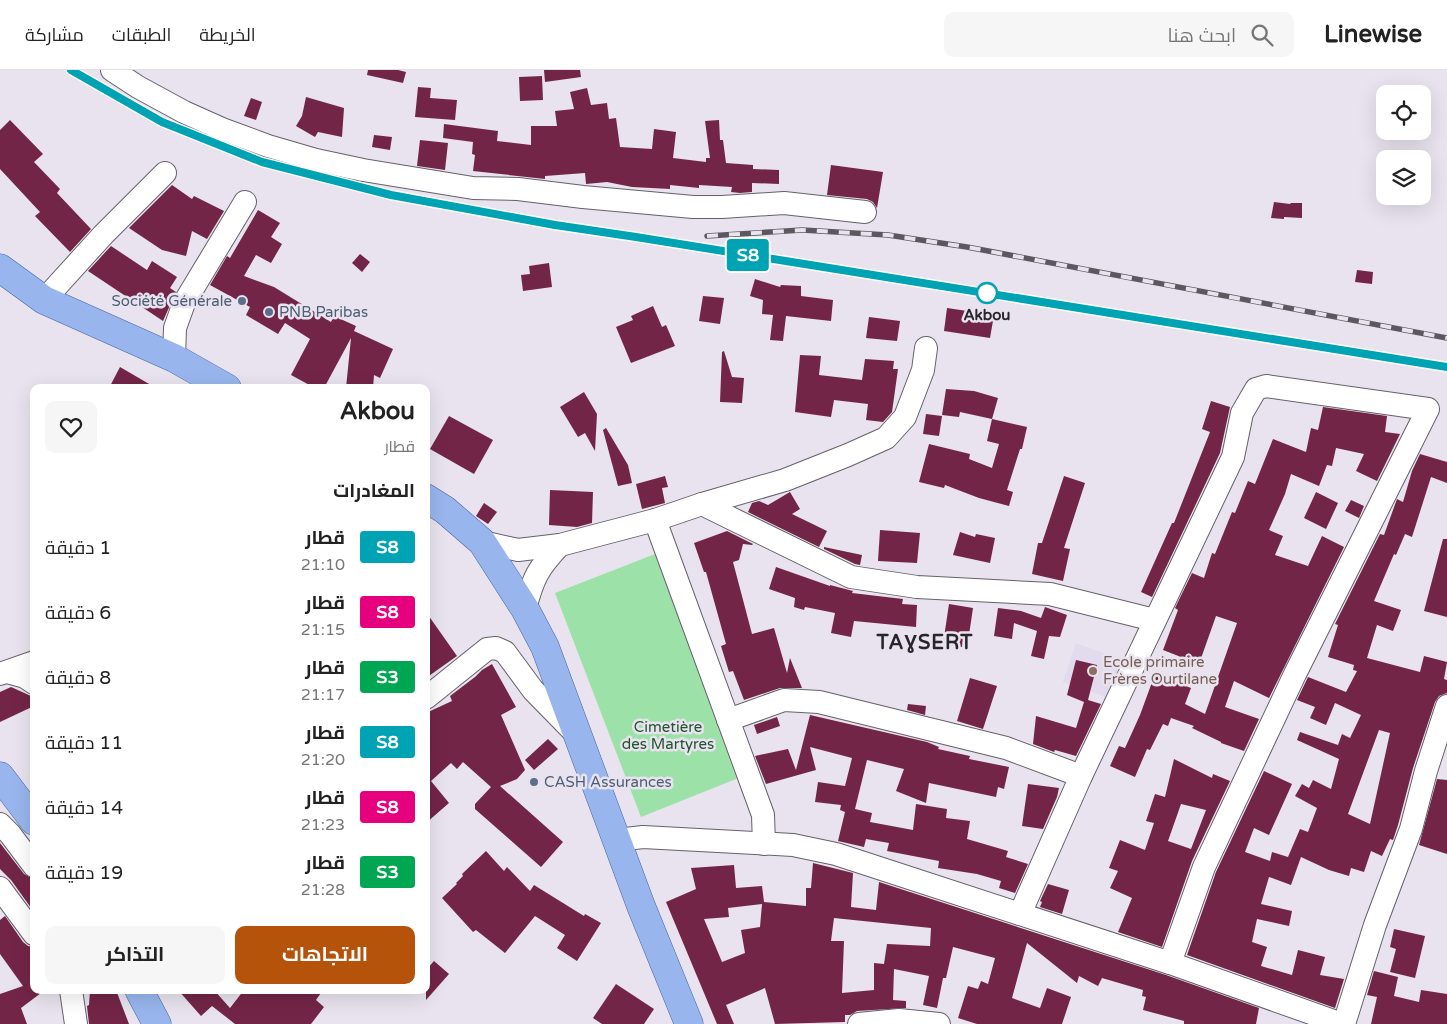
<!DOCTYPE html>
<html lang="ar">
<meta charset="utf-8">
<style>
body{margin:0;font-family:"Varela Round",Cairo,sans-serif;background:#f6f6f6;color:#222;direction:rtl;height:100vh;display:flex;flex-direction:column;font-size:19px;white-space:nowrap}
*{box-sizing:border-box;margin:0}
p{font-size:16px;color:#767676}
.icon{flex:none;width:28px;height:28px;fill:none;stroke:currentColor;stroke-width:2;stroke-linecap:round;stroke-linejoin:round}
.map{position:relative;flex:1;overflow:hidden;direction:ltr}
.side{position:absolute;left:30px;top:314px;width:400px;height:610px;display:flex;flex-direction:column;background:#fff;border-radius:10px;box-shadow:0 5px 20px #0002;direction:rtl}
.side>*{flex:none}
.badge{padding:0 10px;border-radius:4px;font-size:18px;line-height:32px}
.tools{position:absolute;left:1376px;top:15px;display:grid;gap:10px}
.tools a{display:grid;place-items:center;width:55px;height:55px;border-radius:10px;background:#fff;box-shadow:0 5px 20px #0002;font-size:25px}
.map>.badge{position:absolute;translate:-50% -50%;box-shadow:0 0 0 2px #fff}
h2{padding:0 15px;font-size:19px;line-height:45px}
.round{display:grid;place-items:center;flex:none;width:52px;height:52px;border-radius:10px;background:#f6f6f6}
.head{display:flex;align-items:center;justify-content:space-between;height:85px;padding:0 15px}
h1{font-size:24px;font-weight:700;line-height:38px}
.cta{display:flex;gap:10px;margin-top:auto;padding:10px 15px}
.cta a{flex:1;height:58px;border-radius:10px;background:#b45309;color:#fff;font-size:20px;font-weight:700;line-height:58px;text-align:center}
.cta a+a{background:#f6f6f6;color:#222}
ul{padding:0;list-style:none}
li{display:flex;align-items:center;gap:15px;height:65px;padding:0 15px}
li div{flex:1}
li b{display:block;font-size:19px}
li em{font-style:normal}
li .badge{min-width:55px;font-weight:700;text-align:center}
header{display:flex;align-items:center;gap:30px;box-sizing:border-box;height:70px;padding:0 25px;background:#fff;border-bottom:1px solid #e0e0e0}
header strong{font-size:24px}
nav{display:flex;gap:28px;margin-inline-start:auto;font-size:18px}
.search{width:350px;height:45px;background:#f6f6f6;display:flex;align-items:center;gap:12px;box-sizing:border-box;padding:0 18px;border-radius:10px;color:#767676;font-size:19px}
.map>svg:first-child{display:block}
</style>
<header>
<strong>Linewise</strong>
<div class="search"><svg class="icon" aria-label="search" viewBox="0 0 24 24"><circle cx="10" cy="10" r="6"/><path d="M15 15l6 6"/></svg>ابحث هنا</div>
<nav><a>الخريطة</a><a>الطبقات</a><a>مشاركة</a></nav>
</header>
<div class="map">
<svg width="1447" height="954" viewBox="0 0 1447 954">
<rect width="100%" height="100%" fill="#e8e3ee"/>
<polygon fill="#e2daed" points="1076,573 1125,591 1107,627 1063,612"/>
<polygon fill="#9ce2a8" points="655,484 741,707 641,747 555,523"/>
<g fill="#732547" fill-rule="evenodd">
<polygon points="368,0 398,0 406,2 403,13 367,5"/>
<polygon points="544,0 580,0 581,7 545,12"/>
<polygon points="542,6 543,30 520,31 519,7"/>
<polygon points="418,17 431,18 430,28 457,30 455,50 415,47"/>
<polygon points="587,18 591,35 607,33 609,49 616,48 620,77 652,79 654,59 676,62 673,88 706,92 706,88 710,88 705,51 719,50 720,70 723,70 726,93 753,95 753,99 779,100 779,114 752,113 752,122 740,123 731,122 732,117 699,115 699,118 670,115 670,119 632,117 607,112 586,114 585,103 545,106 545,109 473,101 475,85 472,84 473,72 443,68 444,54 498,61 497,71 531,75 531,56 557,56 555,41 574,39 570,22"/>
<polygon points="306,27 344,38 342,67 318,62 315,67 296,56 302,46"/>
<polygon points="251,28 262,32 256,50 244,46"/>
<polygon points="10,50 43,84 34,92 60,119 57,123 91,159 70,182 35,146 40,142 0,99 0,60"/>
<polygon points="374,65 392,67 390,80 372,77"/>
<polygon points="420,70 448,73 445,100 417,96"/>
<polygon points="831,95 883,102 877,138 873,132 867,129 827,125"/>
<polygon points="172,115 192,129 194,126 224,141 207,169 192,161 186,186 162,180 129,158"/>
<polygon points="1274,132 1290,134 1291,133 1302,133 1302,148 1284,147 1284,149 1271,148"/>
<polygon points="258,140 280,153 271,167 282,174 271,193 256,185 244,206 274,217 331,252 334,246 356,256 354,261 393,279 380,308 374,305 373,318 346,318 351,268 324,318 315,318 291,305 310,269 285,253 278,264 246,245 250,237 210,215 227,186 230,188"/>
<polygon points="111,176 147,200 152,191 177,207 170,218 176,222 163,251 88,201"/>
<polygon points="360,184 370,192 362,202 352,193"/>
<polygon points="549,193 552,217 523,221 521,205 530,204 529,196"/>
<polygon points="1357,200 1373,202 1372,214 1355,212"/>
<polygon points="755,209 780,217 781,215 801,216 801,226 833,230 831,251 786,246 783,271 770,270 773,245 762,244 763,230 750,226"/>
<polygon points="703,226 724,228 720,254 699,251"/>
<polygon points="653,236 662,257 666,255 675,276 631,293 616,257 633,250 631,246"/>
<polygon points="947,238 994,245 990,268 944,261"/>
<polygon points="869,247 900,251 897,271 866,268"/>
<polygon points="724,281 732,307 744,308 742,333 720,332 722,282"/>
<polygon points="800,285 821,286 819,305 862,310 865,289 894,291 893,299 898,299 892,342 883,352 866,350 868,334 834,330 831,347 795,342"/>
<polygon points="120,297 156,318 109,318"/>
<polygon points="946,319 974,321 998,328 992,349 1027,357 1022,379 1020,379 1007,420 1013,422 1009,436 979,428 945,415 944,418 919,412 929,374 970,384 969,389 992,398 999,374 987,371 992,349 960,342 959,347 942,345"/>
<polygon points="584,322 597,344 595,381 585,363 578,367 560,337"/>
<polygon points="1211,331 1230,337 1220,383 1152,527 1141,522 1172,453 1174,453 1210,362 1202,359"/>
<polygon points="1323,337 1387,346 1385,362 1400,364 1377,411 1356,401 1364,384 1336,378 1332,396 1327,395 1319,416 1291,404 1285,424 1269,460 1283,466 1275,485 1308,496 1322,466 1344,477 1269,628 1234,611 1225,637 1259,649 1244,681 1221,673 1221,672 1192,658 1194,656 1171,648 1168,656 1163,654 1150,680 1147,679 1135,707 1110,696 1119,676 1125,678 1140,645 1155,604 1191,618 1185,634 1205,644 1237,553 1216,546 1199,594 1163,580 1178,540 1175,538 1192,503 1204,508 1212,483 1215,484 1232,442 1235,443 1248,411 1255,414 1273,369 1306,382 1311,358 1318,360"/>
<polygon points="926,344 942,346 939,366 923,364"/>
<polygon points="449,346 493,370 474,404 430,379"/>
<polygon points="606,358 628,395 632,413 618,416 603,360"/>
<path d="M1420,384L1447,392V413L1431,407L1412,467L1405,464L1396,485L1394,484L1374,531L1401,540L1393,561L1377,555L1367,588L1420,602L1424,586L1447,592L1444,609L1447,610V623L1439,626L1435,632L1413,698L1398,755L1393,770L1390,769L1382,786L1371,781L1364,802L1351,798L1349,806L1329,800L1301,787L1291,815L1269,807L1261,834L1292,841L1289,856L1257,849L1252,872L1267,877L1261,896L1292,905L1298,880L1325,887L1320,905L1344,909L1335,938L1187,885L1216,802L1264,701L1292,714L1269,765L1254,758L1245,782L1270,791L1272,782L1288,787L1300,759L1308,762L1317,738L1295,726L1302,714L1309,718L1313,710L1331,719L1339,689L1297,670L1300,662L1338,675L1342,664L1350,668L1361,645L1335,633L1326,655L1310,648L1315,637L1297,630L1308,607L1346,622L1357,601L1353,600L1354,595L1328,587L1338,555L1335,554L1380,464L1384,465L1397,429L1403,432L1412,401ZM1379,660L1390,663L1370,754L1348,744Z"/>
<polygon points="665,406 668,417 662,418 665,433 642,439 636,414"/>
<polygon points="1064,406 1085,413 1064,478 1070,479 1063,511 1032,504 1038,473 1042,473"/>
<polygon points="550,420 593,422 592,453 577,457 549,455"/>
<polygon points="790,422 800,439 792,444 827,461 819,477 748,442 752,433 759,431 768,435"/>
<polygon points="1316,422 1338,433 1326,459 1304,448"/>
<polygon points="1351,430 1364,436 1359,448 1345,441"/>
<polygon points="484,433 497,442 488,454 476,446"/>
<polygon points="880,460 920,463 917,493 878,491"/>
<polygon points="727,461 753,474 752,475 743,474 739,490 733,492 752,564 774,558 787,603 790,588 802,618 780,618 744,630 733,601 729,602 721,576 726,574 706,502 704,502 694,473"/>
<polygon points="960,462 975,467 976,464 995,468 990,493 953,485"/>
<polygon points="1443,469 1447,469 1447,547 1424,541"/>
<polygon points="824,477 862,485 860,495 855,494 824,479"/>
<polygon points="776,497 830,516 830,515 853,521 852,523 903,529 902,534 917,535 916,557 854,551 851,567 831,563 835,543 805,537 804,540 794,537 795,528 769,519"/>
<polygon points="949,534 973,538 969,565 964,564 962,577 943,574"/>
<polygon points="1045,537 1067,545 1060,567 1049,566 1044,589 1031,586 1037,561 1014,553 1012,569 994,566 998,538 1021,541 1041,548"/>
<polygon points="426,542 457,586 426,608"/>
<polygon points="1076,590 1097,595 1088,630 1101,634 1076,686 1055,680 1054,682 1033,674 1036,646 1076,658 1084,632 1067,625"/>
<polygon points="492,594 516,637 501,645 525,700 517,709 500,716 563,772 541,797 475,739 475,734 491,717 463,692 457,699 451,693 431,711 449,733 426,753 426,643 452,631 450,626 475,607 482,600"/>
<polygon points="970,608 997,616 983,659 957,651"/>
<polygon points="11,617 31,626 34,636 0,652 0,622"/>
<polygon points="908,634 926,636 925,645 907,640"/>
<polygon points="810,645 927,672 939,677 938,679 970,686 969,689 1009,697 1004,719 998,717 996,727 929,713 926,733 896,721 904,699 867,690 855,739 872,743 870,752 913,760 916,734 947,739 946,748 970,751 967,769 1008,781 1006,787 1028,794 1015,823 999,818 1001,811 977,804 938,798 939,791 887,781 889,773 866,769 864,777 838,771 845,742 840,740 841,735 815,732 818,712 845,716 852,688 810,677 816,700 766,714 755,686 788,679 796,700"/>
<polygon points="777,647 780,656 757,664 754,655"/>
<polygon points="548,669 558,679 534,700 525,690"/>
<path d="M1174,689L1212,708L1213,704L1230,711L1192,791L1162,877L1118,862L1132,828L1110,818L1118,801L1109,798L1120,770L1145,780L1154,753L1146,751L1155,724L1165,727ZM1181,734L1206,740L1191,779L1168,771Z"/>
<polygon points="1437,709 1447,710 1447,784 1419,775"/>
<polygon points="1028,714 1059,718 1057,727 1043,759 1022,756"/>
<polygon points="0,773 24,804 34,809 34,842 11,810 0,799"/>
<polygon points="486,781 504,801 507,797 530,821 534,815 584,846 585,844 601,853 577,891 557,878 565,865 535,846 505,883 476,860 473,862 442,828 457,814 456,813 463,806 462,804"/>
<path d="M813,793L853,803L851,837L876,840L879,812L1166,905L1259,938L1256,954H1184V951L1143,940L1146,927L1142,926L1143,920L1102,908L1098,916L1079,906L1077,913L1027,873L1012,928L1040,938L1047,918L1071,927L1062,954H977L958,948L968,916L978,919L981,911L988,914L995,888L953,877L946,908H943L937,938L923,935L929,906L894,899L893,930L906,931V938L857,941L850,945H845V952L775,954L765,918L726,935L734,954H717L666,832L696,819L691,798L734,795L736,818L762,816L764,832L806,836V818H811ZM762,834L760,857L741,860L745,883L722,892L704,849L729,847L728,838ZM834,848L931,858L930,876L887,874L884,894L874,893V920L842,923L844,871H831Z"/>
<polygon points="1048,814 1069,820 1062,844 1040,837 1042,832 1040,831"/>
<polygon points="5,846 23,872 28,876 34,877 34,920 45,920 21,938 27,954 0,954 0,924 23,916 0,884 0,850"/>
<polygon points="1394,859 1425,866 1415,908 1390,902 1396,879 1390,877"/>
<polygon points="434,891 449,904 426,930 426,900"/>
<polygon points="1374,901 1398,907 1394,926 1419,932 1421,920 1447,924 1447,954 1371,954 1377,927 1367,925"/>
<polygon points="616,914 654,939 644,954 602,954 593,948"/>
<polygon points="90,920 116,920 129,954 89,954 87,936 89,935"/>
<polygon points="178,920 214,920 230,938 244,920 323,920 316,930 324,937 311,954 235,954 212,936 201,946"/>
</g>
<g fill="none" stroke-linecap="round" stroke-linejoin="round">
<g stroke="#65616b" stroke-width="24">
<g id="minor">
<polyline points="112,0 138,17 184,42 222,59 268,76 316,90 363,100 473,118 518,119 583,127 693,137 722,137 784,133 865,142"/>
<polyline points="44,230 103,165 165,103"/>
<polyline points="174,288 175,258 184,233 245,132"/>
<polyline points="702,434 851,507 917,517 1050,524 1154,550"/>
<polyline points="655,450 763,745 764,774"/>
<polyline points="482,472 518,480 560,475 655,450 702,434 785,410 848,385 886,368 905,347 923,300 926,278"/>
<path d="M525,539C533,508 538,498 560,475"/>
<polyline points="7,602 25,607 34,613"/>
<polyline points="0,604 34,592"/>
<polyline points="426,628 487,579 496,578 505,582 533,620 575,663"/>
<polyline points="728,650 784,630 819,632 1006,678 1081,706"/>
<polyline points="0,754 10,764 34,796"/>
<polyline points="617,770 643,767 793,775 836,784 1170,893 1342,954"/>
<polyline points="0,818 34,864"/>
<polyline points="1020,844 1081,706 1233,387 1242,343 1256,319 1266,316 1428,339 1295,604 1204,797 1170,893"/>
<polyline points="71,920 76,954"/>
<polyline points="859,954 899,950 939,954"/>
<polyline points="1344,954 1375,855 1411,759 1426,701 1447,636"/>
</g>
</g>
<g stroke="#4464a1" stroke-width="29">
<g id="major">
<polyline points="0,198 44,230 174,288 227,318"/>
<polyline points="426,428 445,440 482,472 525,539 545,577 641,836 689,954"/>
<polyline points="0,706 34,751"/>
<polyline points="139,920 157,954"/>
</g>
</g>
<use href="#minor" stroke="#fff" stroke-width="22"/>
<use href="#major" stroke="#98b6ed" stroke-width="28"/>
<g stroke="#5b595f" stroke-width="5.5">
<g id="rail">
<polyline points="72,0 162,52 262,92 391,125 555,155 620,164 1447,297"/>
<polyline points="707,166 802,160 888,165 967,177 1447,268"/>
</g>
</g>
<use href="#rail" stroke="#e8e3ee" stroke-width="4" stroke-dasharray="11" stroke-linecap="butt"/>
</g>
<g fill="none" stroke-linecap="round" stroke-linejoin="round">
<g stroke="#fff" stroke-width="11">
<polyline id="line" points="71,0 162,52 262,92 391,125 555,155 636,167 1447,297"/>
</g>
<use href="#line" stroke="#00a3b4" stroke-width="8"/>
</g>
<circle fill="#fff" stroke="#00a3b4" stroke-width="2.5" cx="987" cy="223" r="10"/>
<g fill="#5c6f8a" stroke="#e8e3ee" stroke-width="2">
<circle cx="242" cy="231" r="5"/>
<circle cx="269" cy="242" r="5"/>
<circle cx="534" cy="712" r="5"/>
</g>
<circle fill="#8d6e63" stroke="#e8e3ee" stroke-width="2" cx="1093" cy="601" r="5"/>
<g text-anchor="middle" dominant-baseline="central" stroke-width="5" stroke-linejoin="round" paint-order="stroke">
<g font-size="15" fill="#4e5e75" stroke="#e8e3ee" text-anchor="start">
<text x="232" y="231" text-anchor="end">Société Générale</text>
<text x="279" y="242">PNB Paribas</text>
<text x="544" y="712">CASH Assurances</text>
</g>
<g font-size="15" font-weight="bold" fill="#28262b" stroke="#e8e3ee">
<text x="987" y="245">Akbou</text>
</g>
<g font-size="15" fill="#785e54" stroke="#e8e3ee" text-anchor="start">
<text x="1103" y="592">Ecole primaire<tspan x="1103" dy="17">Frères Ourtilane</tspan></text>
</g>
<g font-size="15" fill="#20552d" stroke="#e8e3ee">
<text x="668" y="657">Cimetière<tspan x="668" dy="17">des Martyres</tspan></text>
</g>
<g font-size="20" font-weight="bold" letter-spacing="1" fill="#28262b" stroke="#e8e3ee">
<text x="925" y="573">TAƔSERT</text>
</g>
</g>
</svg>
<div class="tools">
<a><svg class="icon" aria-label="locate" viewBox="0 0 24 24"><circle cx="12" cy="12" r="6"/><path d="M12 2v4M12 18v4M2 12h4M18 12h4"/></svg></a>
<a><svg class="icon" aria-label="layers" viewBox="0 0 24 24"><path d="M12 4l9 5-9 5-9-5zM3 14l9 5 9-5"/></svg></a>
</div>
<b class="badge" style="left:748px;top:185px;background:#00a3b4;color:#fff">S8</b>
<section class="side">
<div class="head"><div><h1>Akbou</h1><p>قطار</p></div><a class="round"><svg class="icon" aria-label="heart" viewBox="0 0 24 24"><path d="M12 20l-8-8c-3-5 5-10 8-4 3-6 11-1 8 4z"/></svg></a></div>
<h2>المغادرات</h2>
<ul>
<li><span class="badge" style="background:#00a3b4;color:#fff">S8</span><div><b>قطار</b><p>21:10</p></div><em>1 دقيقة</em></li>
<li><span class="badge" style="background:#e6007e;color:#fff">S8</span><div><b>قطار</b><p>21:15</p></div><em>6 دقيقة</em></li>
<li><span class="badge" style="background:#00a651;color:#fff">S3</span><div><b>قطار</b><p>21:17</p></div><em>8 دقيقة</em></li>
<li><span class="badge" style="background:#00a3b4;color:#fff">S8</span><div><b>قطار</b><p>21:20</p></div><em>11 دقيقة</em></li>
<li><span class="badge" style="background:#e6007e;color:#fff">S8</span><div><b>قطار</b><p>21:23</p></div><em>14 دقيقة</em></li>
<li><span class="badge" style="background:#00a651;color:#fff">S3</span><div><b>قطار</b><p>21:28</p></div><em>19 دقيقة</em></li>
</ul>
<div class="cta"><a>الاتجاهات</a><a>التذاكر</a></div>
</section>
</div>
